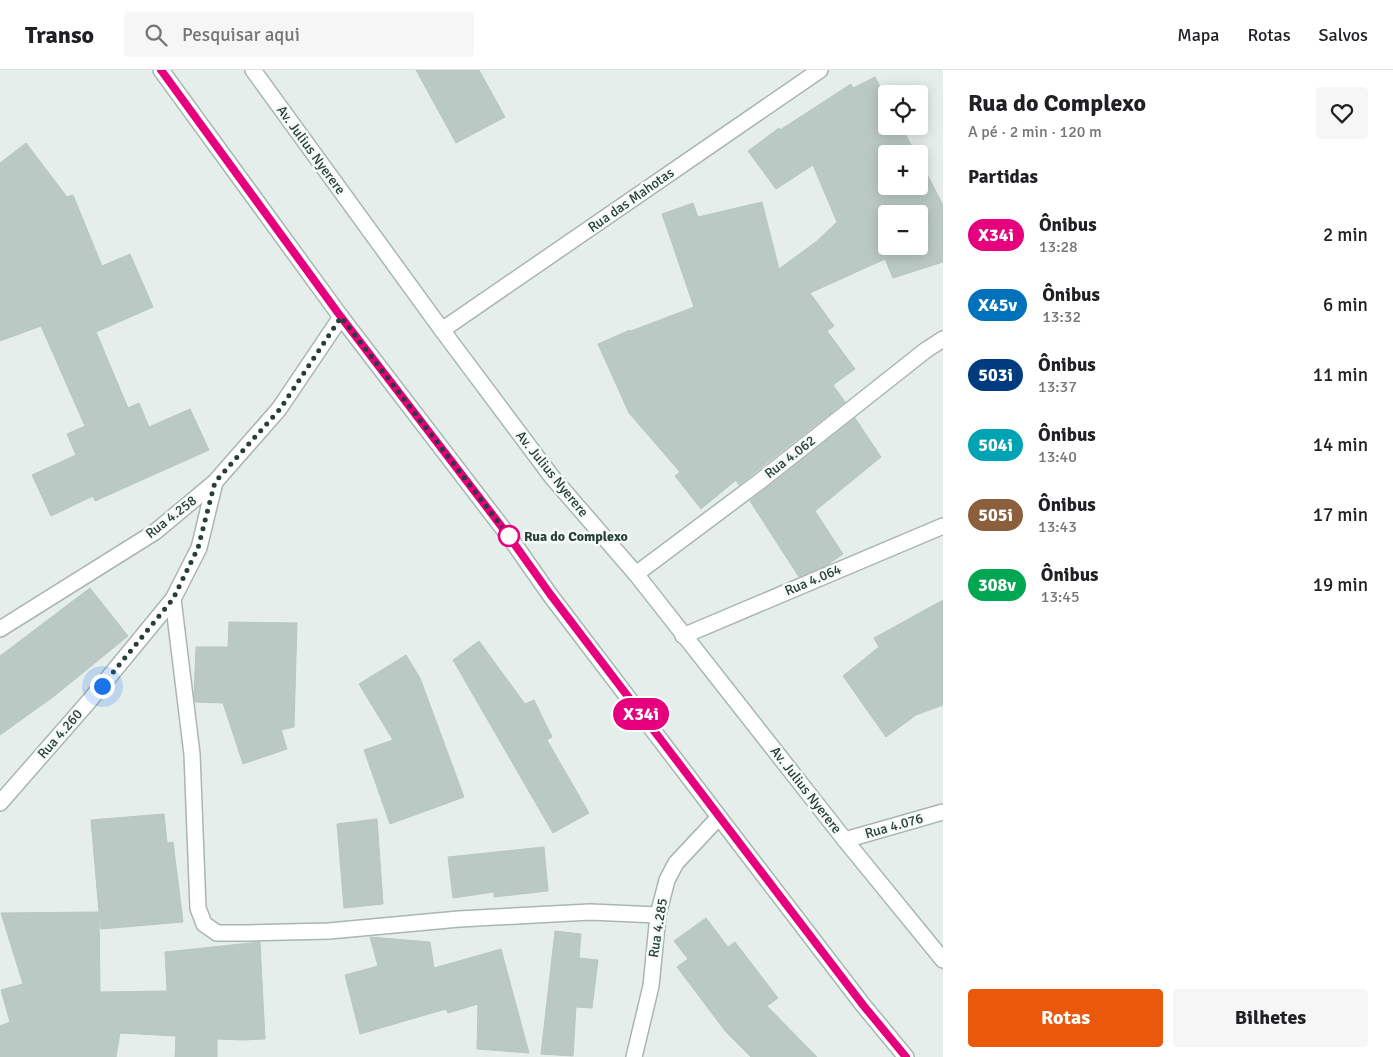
<!DOCTYPE html>
<html lang="pt">
<meta charset="utf-8">
<style>
body{margin:0;font-family:Signika,sans-serif;background:#f6f6f6;color:#202124;height:100vh;display:flex;flex-direction:column;font-size:19px;white-space:nowrap}
*{box-sizing:border-box;margin:0}
p{font-size:16px;color:#757577}
.icon{flex:none;width:28px;height:28px;fill:none;stroke:currentColor;stroke-width:2;stroke-linecap:round;stroke-linejoin:round}
.map{position:relative;flex:1;overflow:hidden}
.drawer{display:flex;flex-direction:column;background:#fff;width:450px}
.drawer>*{flex:none}
.badge{padding:0 10px;border-radius:16px;font-size:18px;line-height:32px}
.controls{position:absolute;left:878px;top:15px;display:grid;gap:10px}
.controls a{display:grid;place-items:center;width:50px;height:50px;border-radius:5px;background:#fff;box-shadow:0 2px 12px #0003;font-size:25px}
.you{position:absolute;width:25px;height:25px;margin:-12px;border:4px solid #fff;border-radius:50%;background:#1a73e8;box-shadow:0 0 0 8px #1a73e833}
.map>.badge{position:absolute;translate:-50% -50%;box-shadow:0 0 0 2px #fff}
h2{padding:0 25px;font-size:19px;line-height:45px}
.round{display:grid;place-items:center;flex:none;width:52px;height:52px;border-radius:5px;background:#f6f6f6}
.headline{display:flex;align-items:center;justify-content:space-between;height:85px;padding:0 25px}
h1{font-size:24px;font-weight:800;line-height:38px}
.action{display:flex;gap:10px;margin-top:auto;padding:10px 25px}
.action a{flex:1;height:58px;border-radius:5px;background:#ea580c;color:#fff;font-size:20px;font-weight:800;line-height:58px;text-align:center}
.action a+a{background:#f6f6f6;color:#202124}
ul{padding:0;list-style:none}
li{display:flex;align-items:center;gap:15px;height:70px;padding:0 25px}
li div{flex:1}
li b{display:block;font-size:19px}
li em{font-style:normal}
li .badge{min-width:55px;font-weight:700;text-align:center}
header{display:flex;align-items:center;gap:30px;box-sizing:border-box;height:70px;padding:0 25px;background:#fff;border-bottom:1px solid #e0e0e0}
header strong{font-size:24px}
nav{display:flex;gap:28px;margin-inline-start:auto;font-size:18px}
.search{width:350px;height:45px;background:#f6f6f6;display:flex;align-items:center;gap:12px;box-sizing:border-box;padding:0 18px;border-radius:5px;color:#757577;font-size:19px}
main{display:flex;flex:1;min-height:0}
.map>svg:first-child{display:block}
</style>
<header>
<strong>Transo</strong>
<div class="search"><svg class="icon" aria-label="search" viewBox="0 0 24 24"><circle cx="10" cy="10" r="6"/><path d="M15 15l6 6"/></svg>Pesquisar aqui</div>
<nav><a>Mapa</a><a>Rotas</a><a>Salvos</a></nav>
</header>
<main>
<div class="map">
<svg width="943" height="987" viewBox="0 0 943 987">
<rect width="100%" height="100%" fill="#e6eeeb"/>
<g fill="#bbc9c4" stroke="#b8c7c2" fill-rule="evenodd">
<polygon points="416,0 479,0 505,47 456,73"/>
<path d="M875,7L886,28V56H901L916,84H886V116H919V89L943,135V192L893,208L885,189L810,223L834,256L827,261L855,299L833,315L845,332L739,415L736,410L701,439L675,406L680,402L629,343L598,274L630,260L631,261L694,237L662,144L693,133L698,147L762,132L779,199L817,171L837,152L813,95L776,119L748,81L779,58L780,60L851,14L853,18ZM886,144H919V176H886Z"/>
<polygon points="26,73 67,127 73,125 102,196 130,184 153,237 96,262 128,338 139,333 149,357 190,339 209,380 95,431 93,426 51,446 32,405 76,385 67,364 85,356 41,256 0,271 0,93"/>
<polygon points="855,348 881,387 815,441 843,484 827,495 799,507 750,431"/>
<polygon points="90,518 128,566 53,627 0,665 0,586"/>
<polygon points="943,530 943,635 916,645 886,667 843,606 879,577 874,568"/>
<polygon points="229,552 297,553 294,657 281,660 287,679 243,694 223,633 195,632 194,626 196,577 228,577"/>
<polygon points="479,571 525,634 534,630 552,667 547,670 589,743 553,763 453,590"/>
<polygon points="406,585 420,608 464,727 390,754 364,680 393,670 359,614"/>
<polygon points="164,744 167,773 173,772 183,852 101,859 99,842 100,922 167,921 165,882 260,872 265,969 243,970 217,969 217,987 175,987 176,966 120,963 116,987 0,987 0,956 10,952 1,920 23,914 1,843 99,842 91,750"/>
<polygon points="377,749 383,834 344,838 337,754"/>
<polygon points="544,777 548,821 494,827 494,822 453,828 448,787"/>
<polygon points="706,848 728,877 735,872 778,928 767,936 817,987 751,987 726,962 677,897 688,889 674,871"/>
<polygon points="555,861 581,864 579,888 598,890 592,938 576,937 573,986 541,984"/>
<polygon points="370,867 430,872 434,898 501,879 529,983 477,979 478,934 448,943 446,939 360,964 345,905 378,896"/>
</g>
<g fill="none" stroke-linecap="round" stroke-linejoin="round">
<g stroke="#a9b6b2" stroke-width="18">
<g id="street">
<polyline points="442,260 820,0"/>
<polyline points="636,504 759,412 926,280 943,269"/>
<polyline points="173,529 192,684 198,838 204,854 217,863 247,863 329,861 459,849 590,842 658,845"/>
<polyline points="0,559 155,462 215,412 279,339 341,247"/>
<polyline points="683,566 943,456"/>
<polyline points="0,733 90,630 173,529 199,478 215,412"/>
<polyline points="845,770 943,742"/>
<polyline points="634,987 651,916 658,845 667,810 676,793 719,747"/>
</g>
</g>
<g stroke="#a5b9b3" stroke-width="18">
<g id="secondary">
<polyline points="161,0 341,247 508,465 550,525 719,747 863,935 906,987"/>
<polyline points="253,0 442,260 552,407 636,504 845,770 943,890"/>
</g>
</g>
<use href="#street" stroke="#fff" stroke-width="15"/>
<use href="#secondary" stroke="#fff" stroke-width="15"/>
</g>
<g fill="none" stroke-linecap="round" stroke-linejoin="round">
<g stroke="#fff" stroke-width="11">
<polyline id="line" points="161,0 341,247 508,465 550,524 779,825 863,935 906,987"/>
</g>
<use href="#line" stroke="#e6007e" stroke-width="8"/>
<polyline stroke="#263f39" stroke-width="5" stroke-dasharray="0 9" points="102,616 173,529 198,478 215,412 280,339 341,247 509,466"/>
</g>
<circle fill="#fff" stroke="#e6007e" stroke-width="2.5" cx="509" cy="466" r="10"/>
<g text-anchor="middle" dominant-baseline="central" stroke-width="5" stroke-linejoin="round" paint-order="stroke">
<g font-size="14" fill="#263f39" stroke="#f6faf8">
<text transform="translate(311 80) rotate(54)">Av. Julius Nyerere</text>
<text transform="translate(631 130) rotate(-35)">Rua das Mahotas</text>
<text transform="translate(790 387) rotate(-38)">Rua 4.062</text>
<text transform="translate(552 404) rotate(51)">Av. Julius Nyerere</text>
<text transform="translate(171 447) rotate(-38)">Rua 4.258</text>
<text transform="translate(813 510) rotate(-23)">Rua 4.064</text>
<text transform="translate(60 664) rotate(-49)">Rua 4.260</text>
<text transform="translate(806 720) rotate(52)">Av. Julius Nyerere</text>
<text transform="translate(894 756) rotate(-16)">Rua 4.076</text>
<text transform="translate(658 858) rotate(-81)">Rua 4.285</text>
</g>
<g font-size="14" font-weight="bold" fill="#263f39" stroke="#f6faf8" text-anchor="start">
<text x="524" y="466">Rua do Complexo</text>
</g>
</g>
</svg>
<div class="controls">
<a><svg class="icon" aria-label="locate" viewBox="0 0 24 24"><circle cx="12" cy="12" r="6"/><path d="M12 2v4M12 18v4M2 12h4M18 12h4"/></svg></a>
<a>+</a>
<a>−</a>
</div>
<div class="you" style="left:102px;top:616px"></div>
<b class="badge" style="left:641px;top:644px;background:#e6007e;color:#fff">X34i</b>
</div>
<section class="drawer">
<div class="headline"><div><h1>Rua do Complexo</h1><p>A pé · 2 min · 120 m</p></div><a class="round"><svg class="icon" aria-label="heart" viewBox="0 0 24 24"><path d="M12 20l-8-8c-3-5 5-10 8-4 3-6 11-1 8 4z"/></svg></a></div>
<h2>Partidas</h2>
<ul>
<li><span class="badge" style="background:#e6007e;color:#fff">X34i</span><div><b>Ônibus</b><p>13:28</p></div><em>2 min</em></li>
<li><span class="badge" style="background:#0072bc;color:#fff">X45v</span><div><b>Ônibus</b><p>13:32</p></div><em>6 min</em></li>
<li><span class="badge" style="background:#003b80;color:#fff">503i</span><div><b>Ônibus</b><p>13:37</p></div><em>11 min</em></li>
<li><span class="badge" style="background:#00a3b4;color:#fff">504i</span><div><b>Ônibus</b><p>13:40</p></div><em>14 min</em></li>
<li><span class="badge" style="background:#8b5e3c;color:#fff">505i</span><div><b>Ônibus</b><p>13:43</p></div><em>17 min</em></li>
<li><span class="badge" style="background:#00a651;color:#fff">308v</span><div><b>Ônibus</b><p>13:45</p></div><em>19 min</em></li>
</ul>
<div class="action"><a>Rotas</a><a>Bilhetes</a></div>
</section>
</main>
